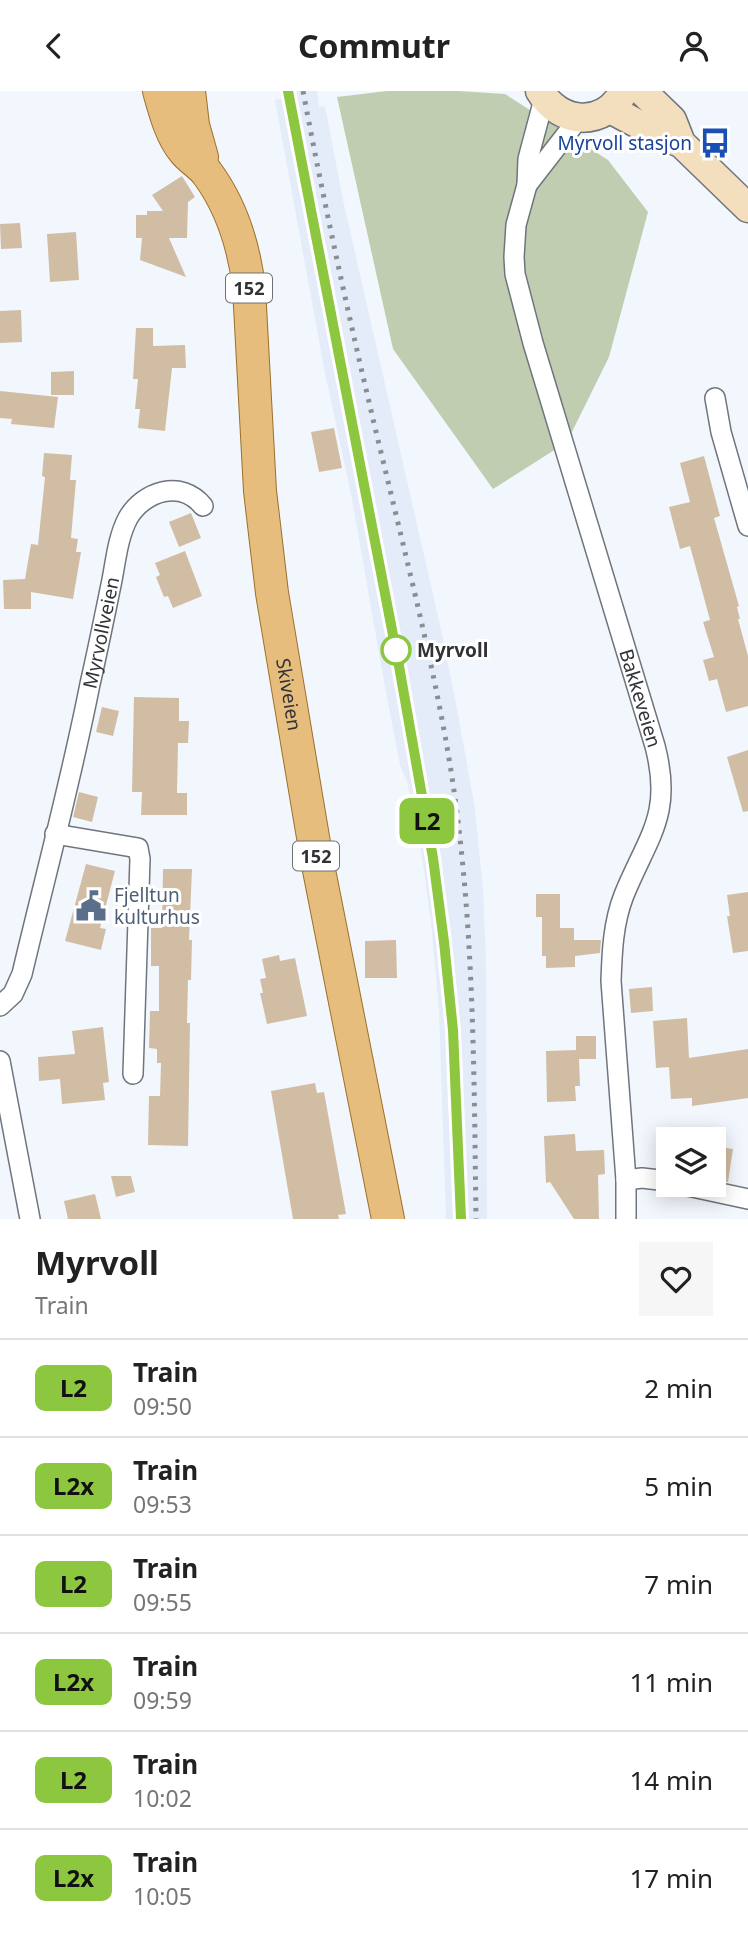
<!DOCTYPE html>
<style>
body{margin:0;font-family:"Noto Sans",sans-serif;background:#f6f6f6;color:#222;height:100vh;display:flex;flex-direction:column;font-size:26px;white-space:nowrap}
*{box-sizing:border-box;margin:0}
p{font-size:23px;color:#767676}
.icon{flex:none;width:38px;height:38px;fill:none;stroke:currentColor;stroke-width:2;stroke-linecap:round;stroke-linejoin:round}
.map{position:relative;height:1128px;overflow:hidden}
.details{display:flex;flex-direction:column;background:#fff;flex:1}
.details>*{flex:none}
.badge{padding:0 14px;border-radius:10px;font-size:24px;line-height:46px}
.controls{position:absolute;left:656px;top:1036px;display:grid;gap:14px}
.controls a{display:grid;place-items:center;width:70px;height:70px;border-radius:0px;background:#fff;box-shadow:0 4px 18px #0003;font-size:35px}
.map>.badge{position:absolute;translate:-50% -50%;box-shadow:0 0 0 4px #fff}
.round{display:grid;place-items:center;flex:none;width:74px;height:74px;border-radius:0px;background:#f6f6f6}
.overview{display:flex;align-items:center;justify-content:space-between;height:119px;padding:0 35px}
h1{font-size:33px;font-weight:700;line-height:52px}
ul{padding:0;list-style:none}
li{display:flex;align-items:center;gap:21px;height:98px;padding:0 35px;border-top:2px solid #e0e0e0}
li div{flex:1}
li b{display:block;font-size:26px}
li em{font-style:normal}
li .badge{min-width:77px;font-weight:700;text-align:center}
header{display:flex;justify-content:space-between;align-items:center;height:91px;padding:0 35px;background:#fff;font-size:32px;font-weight:700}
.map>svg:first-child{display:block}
</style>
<header><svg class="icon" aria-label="back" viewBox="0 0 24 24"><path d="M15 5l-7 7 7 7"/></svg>Commutr<svg class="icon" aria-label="person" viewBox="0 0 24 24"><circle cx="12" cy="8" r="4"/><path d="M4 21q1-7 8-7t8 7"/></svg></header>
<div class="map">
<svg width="748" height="1128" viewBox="0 0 748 1128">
<rect width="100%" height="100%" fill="#f2f7fe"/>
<polygon fill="#e4ecf9" points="280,0 317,0 319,16 325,15 343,109 442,543 458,623 475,718 483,799 486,866 487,1128 446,1128 439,919 431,831 420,751 407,690 400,674 383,585 352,408 324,277 275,9 281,8"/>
<polygon fill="#c1cdb1" points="387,0 458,0 505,3 608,69 648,121 609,266 567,351 493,398 393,258 337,6"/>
<g fill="#d1bda4">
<polygon points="182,85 195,106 188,111 187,147 169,147 186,186 140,169 142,147 136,147 136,124 147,124 147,120 163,120 152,104"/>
<polygon points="20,132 22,157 1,158 0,133"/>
<polygon points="76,141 79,189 50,191 47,143"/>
<polygon points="21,219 22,251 0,252 0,220"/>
<polygon points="136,237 153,237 153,255 185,254 186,277 172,277 165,340 138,337 140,318 135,318 138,288 133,288"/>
<polygon points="74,280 74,304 51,304 51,281"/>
<polygon points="0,300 58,306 54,337 11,333 12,328 0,327"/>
<polygon points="334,337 342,377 319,381 311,341"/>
<polygon points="44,362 72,364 70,389 76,389 71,447 78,448 76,461 81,461 73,508 31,501 31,518 4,518 3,489 25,488 31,453 38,454 45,386 42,385"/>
<polygon points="704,365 720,425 714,427 739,515 737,516 740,528 738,528 748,565 748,615 726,621 717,588 709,590 703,569 714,566 703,531 710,529 690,455 680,458 669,416 690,411 680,372"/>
<polygon points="191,422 201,447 179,456 169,431"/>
<polygon points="185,460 202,505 173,517 168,505 164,506 156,486 160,484 155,472"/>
<polygon points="134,606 179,607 179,630 189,630 188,652 178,652 177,702 187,702 187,724 141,724 142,701 132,701"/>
<polygon points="102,616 119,620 113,645 96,641"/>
<polygon points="748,659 748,720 743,721 727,666"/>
<polygon points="79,701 98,706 92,731 73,726"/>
<polygon points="86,773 115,780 100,837 106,838 101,859 65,850"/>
<polygon points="163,778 192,778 189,849 192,849 191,889 188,889 187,932 190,932 188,1055 148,1054 149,1005 160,1005 161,972 157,972 157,958 149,957 150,920 159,920 159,875 151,875 151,837 162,837"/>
<polygon points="748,801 748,860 733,862 727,825 730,825 727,804"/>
<polygon points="536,803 560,803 560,837 574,837 574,849 601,849 600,862 575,865 575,876 546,877 546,865 542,865 542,826 536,826"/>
<polygon points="396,849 397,887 365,887 365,850"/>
<polygon points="279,864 280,870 295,867 307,925 267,933 260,902 263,902 260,888 266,887 262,868"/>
<polygon points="652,896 653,920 631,922 629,898"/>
<polygon points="687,927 689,967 748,958 748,1007 692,1015 692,1007 671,1008 669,976 656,977 653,930"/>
<polygon points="103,936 109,991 103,992 105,1009 62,1013 60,988 39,990 38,966 75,963 72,940"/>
<polygon points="576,945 596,945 596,968 579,968 580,995 575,995 576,1010 547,1011 546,960 576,959"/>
<polygon points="315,992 317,1002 324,1001 346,1123 338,1124 339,1128 293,1128 277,1035 271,1000"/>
<polygon points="575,1043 576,1060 604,1059 605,1083 598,1084 599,1128 574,1128 550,1091 546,1092 544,1045"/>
<polygon points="714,1055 733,1058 728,1091 714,1088"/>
<polygon points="111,1085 131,1085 135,1101 116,1106"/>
<polygon points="95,1103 101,1128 68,1128 64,1110"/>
</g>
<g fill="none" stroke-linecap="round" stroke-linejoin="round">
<g stroke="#70757d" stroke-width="22">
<g id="minor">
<path id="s1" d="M544,8L528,68L527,94L516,134L514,166L515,183L533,252L655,655C673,724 648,745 624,804C613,832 612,861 611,890L626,1089V1128"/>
<polyline points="527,94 579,27"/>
<polyline points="715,307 721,341 748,435"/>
<polyline points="55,743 138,757 140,768 133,983"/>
<path id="s2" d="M0,915L13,903L22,883C45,786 71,690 90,593C98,558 105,523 112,489C116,468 118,446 128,427C144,400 181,388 203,415"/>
<polyline points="0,970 30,1128"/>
<polyline points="626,1089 642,1087 668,1090"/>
<polyline points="683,1094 748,1108"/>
</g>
</g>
<g stroke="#70757d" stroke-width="31">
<g id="secondary">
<path d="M540,0C560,34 604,37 624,0"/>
<polyline points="642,0 672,29 681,52 748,117"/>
<polyline points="610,18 659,44 681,52"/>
</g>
</g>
<g stroke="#9c702b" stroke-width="34">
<g id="primary">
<path id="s3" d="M159,0C164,18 171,45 184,60C190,68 200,73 207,82C232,116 244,155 249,197L260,400L272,502L316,764L388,1128"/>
<polyline points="189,0 193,34 202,66"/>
</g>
</g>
<use href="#minor" stroke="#fff" stroke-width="19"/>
<use href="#secondary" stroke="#f3debe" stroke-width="28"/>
<use href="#primary" stroke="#e6bd7c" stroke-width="32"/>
<g stroke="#8a8d92" stroke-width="5" stroke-dasharray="3.5 7" stroke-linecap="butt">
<polyline points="288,0 399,575 433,767 444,851 453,939 461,1128"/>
<path d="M303,0C327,128 355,255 386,382C410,483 436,584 452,686C474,832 474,980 476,1128"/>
</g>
</g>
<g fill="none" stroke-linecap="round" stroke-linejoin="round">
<g stroke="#fff" stroke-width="16">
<polyline id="line" points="288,0 399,575 433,767 444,851 453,939 461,1128"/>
</g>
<use href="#line" stroke="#8dc63f" stroke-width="10"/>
</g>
<defs>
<g id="bus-bare" transform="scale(2.415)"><path d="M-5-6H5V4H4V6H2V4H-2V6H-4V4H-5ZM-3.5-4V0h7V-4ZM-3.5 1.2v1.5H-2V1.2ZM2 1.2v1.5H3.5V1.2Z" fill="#1a4fb4" stroke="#fff" stroke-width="2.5" paint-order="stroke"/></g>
<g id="civic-bare" transform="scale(2.415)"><path d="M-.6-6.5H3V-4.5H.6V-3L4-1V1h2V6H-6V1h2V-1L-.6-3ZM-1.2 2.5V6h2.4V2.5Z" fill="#5c6f8a" stroke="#fff" stroke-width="2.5" paint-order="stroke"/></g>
</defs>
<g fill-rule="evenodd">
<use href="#bus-bare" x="715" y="52"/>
<use href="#civic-bare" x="91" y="815"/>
</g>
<circle fill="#fff" stroke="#8dc63f" stroke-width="3.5" cx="396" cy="559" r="14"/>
<g text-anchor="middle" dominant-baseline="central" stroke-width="6" stroke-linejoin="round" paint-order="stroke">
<g fill="#fff" stroke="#6f7072" stroke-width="2">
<rect x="226" y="182.5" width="46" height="29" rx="5"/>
<rect x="293" y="750.5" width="46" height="29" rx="5"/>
</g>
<g font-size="18" font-weight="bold" fill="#313336">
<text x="249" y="197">152</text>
<text x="316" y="765">152</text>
</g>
<g font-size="19" fill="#164399" stroke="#fff" text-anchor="end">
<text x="692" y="52">Myrvoll stasjon</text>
</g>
<g font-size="19" fill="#313336" stroke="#fff">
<text stroke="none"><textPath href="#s2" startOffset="390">Myrvollveien</textPath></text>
<text stroke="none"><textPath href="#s3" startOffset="630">Skiveien</textPath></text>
<text stroke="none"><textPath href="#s1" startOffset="621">Bakkeveien</textPath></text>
</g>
<g font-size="19" font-weight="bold" fill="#313336" stroke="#fff" text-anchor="start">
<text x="417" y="559">Myrvoll</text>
</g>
<g font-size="19" fill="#4e5e75" stroke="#fff" text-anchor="start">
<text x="114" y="804">Fjelltun<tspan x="114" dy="22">kulturhus</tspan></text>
</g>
</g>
</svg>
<div class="controls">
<a><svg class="icon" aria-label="layers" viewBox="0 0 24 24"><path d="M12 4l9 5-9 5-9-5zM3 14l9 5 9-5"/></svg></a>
</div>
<b class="badge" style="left:427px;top:730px;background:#8dc63f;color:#111">L2</b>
</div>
<section class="details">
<div class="overview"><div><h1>Myrvoll</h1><p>Train</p></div><a class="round"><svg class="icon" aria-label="heart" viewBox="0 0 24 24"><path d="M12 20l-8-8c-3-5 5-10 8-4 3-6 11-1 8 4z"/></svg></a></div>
<ul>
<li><span class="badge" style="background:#8dc63f;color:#111">L2</span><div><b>Train</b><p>09:50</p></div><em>2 min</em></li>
<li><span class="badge" style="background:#8dc63f;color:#111">L2x</span><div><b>Train</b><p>09:53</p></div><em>5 min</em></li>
<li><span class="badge" style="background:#8dc63f;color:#111">L2</span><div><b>Train</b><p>09:55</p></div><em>7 min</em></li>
<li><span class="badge" style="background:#8dc63f;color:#111">L2x</span><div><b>Train</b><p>09:59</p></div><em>11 min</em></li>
<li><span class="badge" style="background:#8dc63f;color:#111">L2</span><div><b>Train</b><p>10:02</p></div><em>14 min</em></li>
<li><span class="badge" style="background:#8dc63f;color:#111">L2x</span><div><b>Train</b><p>10:05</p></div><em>17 min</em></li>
</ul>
</section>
